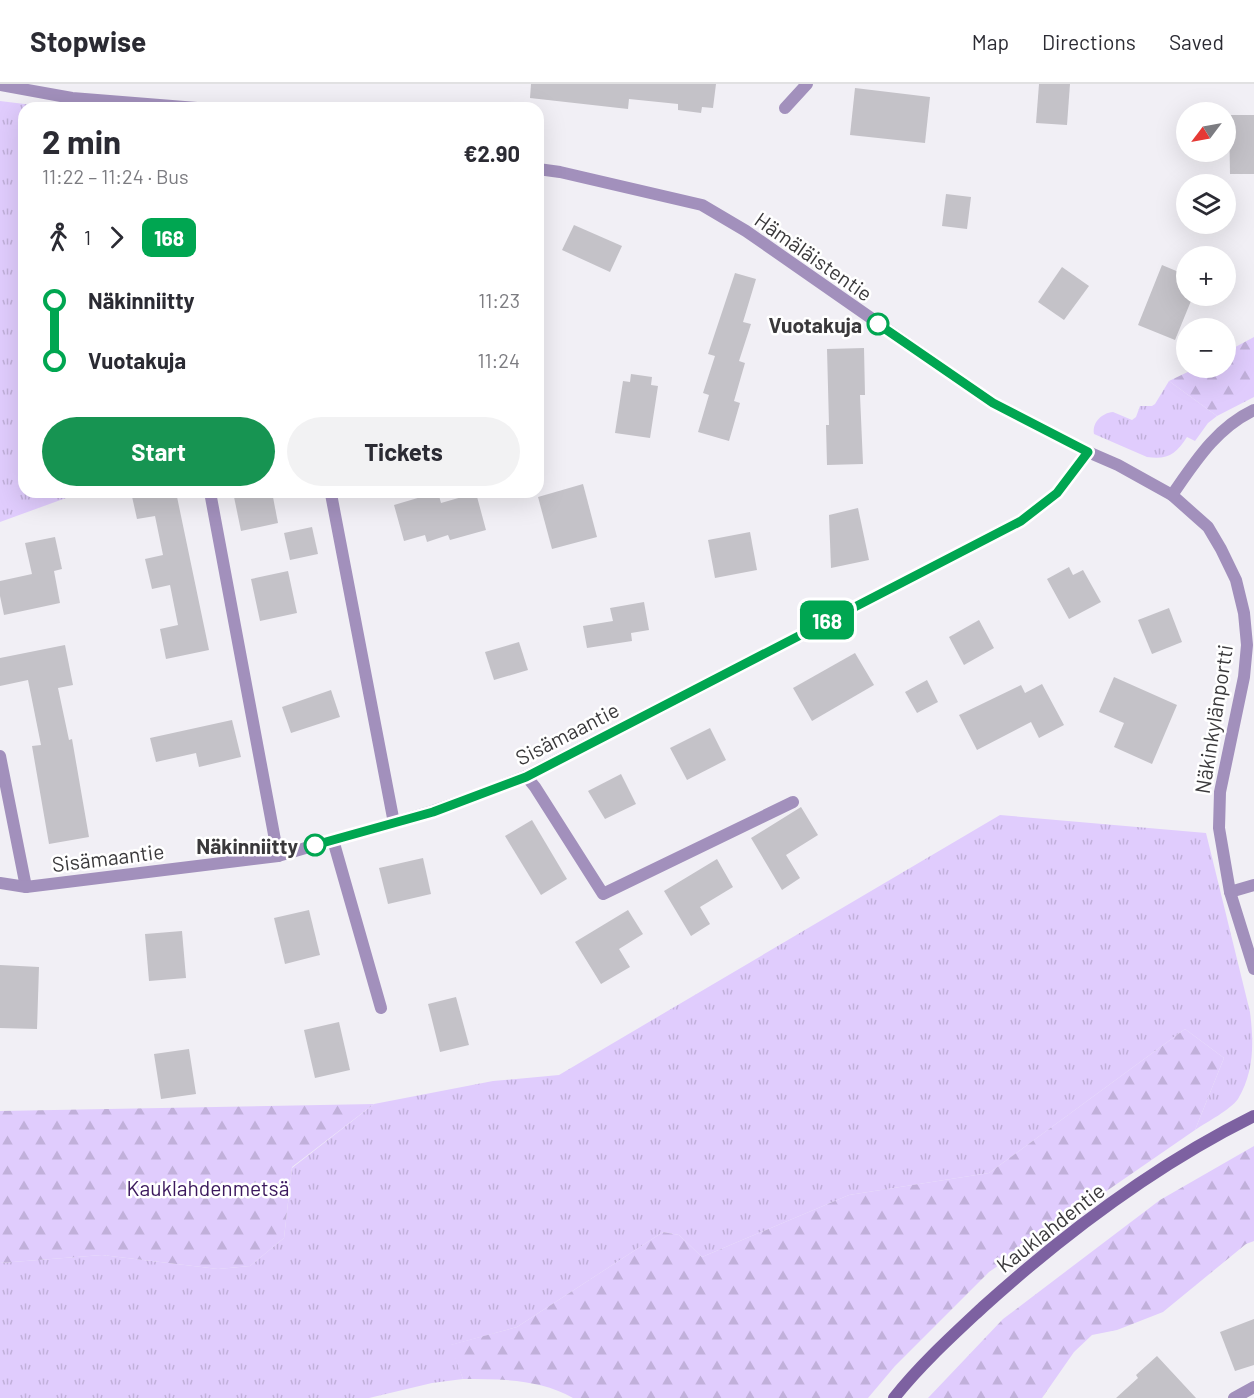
<!DOCTYPE html>
<meta charset="utf-8">
<style>
body{margin:0;font-family:Barlow,sans-serif;background:#f2f2f3;color:#2b2b33;height:100vh;display:flex;flex-direction:column;font-size:22px;white-space:nowrap}
*{box-sizing:border-box;margin:0}
p{font-size:20px;color:#7c7c81}
.icon{flex:none;width:33px;height:33px;fill:none;stroke:currentColor;stroke-width:2;stroke-linecap:round;stroke-linejoin:round}
.map{position:relative;flex:1;overflow:hidden}
.sheet{position:absolute;left:18px;top:18px;width:526px;height:396px;display:flex;flex-direction:column;background:#fff;border-radius:18px;box-shadow:0 6px 24px #0002}
.sheet>*{flex:none}
.badge{padding:0 12px;border-radius:9px;font-size:21px;line-height:39px}
.needle{width:39px;rotate:238deg}
.buttons{position:absolute;left:1176px;top:18px;display:grid;gap:12px}
.buttons a{display:grid;place-items:center;width:60px;height:60px;border-radius:50%;background:#fff;box-shadow:0 6px 24px #0002;font-size:30px}
.map>.badge{position:absolute;translate:-50% -50%;box-shadow:0 0 0 3px #fff}
.legs{display:flex;align-items:center;gap:9px;height:66px;padding:0 24px;font-size:20px}
.legs p{margin-inline-start:auto}
.overview{display:flex;align-items:center;justify-content:space-between;height:102px;padding:0 24px}
h1{font-size:33px;font-weight:700;line-height:45px}
.action{display:flex;gap:12px;margin-top:auto;padding:12px 24px}
.action a{flex:1;height:69px;border-radius:36px;background:#179452;color:#fff;font-size:24px;font-weight:700;line-height:69px;text-align:center}
.action a+a{background:#f2f2f3;color:#2b2b33}
ul{padding:0 24px;list-style:none}
li{display:flex;align-items:center;gap:21px;height:60px;font-size:22px}
li i{display:grid;place-items:center;width:9px;height:100%;margin:0 8px;background:currentColor}
li i::after{content:'';width:15px;height:15px;margin:-8px;border:4px solid;border-radius:50%;background:#fff}
li p{margin-inline-start:auto}
li:first-child i{background:linear-gradient(#0000 50%,currentColor 0)}
li:last-child i{background:linear-gradient(currentColor 50%,#0000 0)}
header{display:flex;align-items:center;gap:36px;box-sizing:border-box;height:84px;padding:0 30px;background:#fff;border-bottom:2px solid #e1e1e2}
header strong{font-size:28px}
nav{display:flex;gap:33px;margin-inline-start:auto;font-size:21px}
.map>svg:first-child{display:block}
</style>
<header>
<strong>Stopwise</strong>
<nav><a>Map</a><a>Directions</a><a>Saved</a></nav>
</header>
<div class="map">
<svg width="1254" height="1314" viewBox="0 0 1254 1314">
<defs>
<pattern id="grass-tufts" width="24" height="20" patternUnits="userSpaceOnUse" patternTransform="scale(1.5)"><rect width="24" height="20" fill="#e0ccfd"/><path d="M3 7l-1-3M5 7V3M7 7l1-3M15 17l-1-3M17 17v-4M19 17l1-3" fill="none" stroke="#c1b0da"/></pattern>
<pattern id="forest-firs" width="22" height="20" patternUnits="userSpaceOnUse" patternTransform="scale(1.5)"><rect width="22" height="20" fill="#e0ccfd"/><path d="M5 1l3.5 6h-7zM16 11l3.5 6h-7z" fill="#c1b0da"/></pattern>
</defs>
<rect width="100%" height="100%" fill="#f1eff5"/>
<g fill="url(#grass-tufts)">
<polygon points="0,17 57,24 24,24 24,408 77,408 77,410 0,438"/>
<path d="M1169,297L1217,332L1208,339L1195,357L1187,353C1176,370 1168,376 1147,373L1094,350C1092,338 1102,329 1113,328L1132,336L1136,333L1140,322H1152L1155,320Z"/>
<path d="M1000,731L1206,749L1250,928C1254,960 1254,988 1238,1015C1230,1026 1207,1038 1195,1046L1224,974L1185,945L989,1089L849,1111L702,1173L679,1151L663,1148L517,1243L451,1261L463,1295L432,1299L369,1314H0V1179L102,1171L218,1185L250,1182L284,1154L292,1084L374,1020L493,997L559,991Z"/>
</g>
<g fill="url(#forest-firs)">
<polygon points="1254,253 1254,313 1217,332 1169,297 1196,284 1226,284 1226,268"/>
<path d="M1185,945L1224,974L1195,1046L989,1188L895,1282L868,1314H573C540,1295 500,1295 463,1295L450,1261L517,1243L663,1148L679,1151L702,1173L849,1111L989,1089Z"/>
<polygon points="374,1020 292,1083 284,1154 250,1182 218,1185 102,1171 0,1179 0,1027"/>
<polygon points="1254,1062 1254,1157 1246,1160 1163,1228 1117,1246 1092,1251 1074,1268 1042,1314 928,1314 1003,1235 1160,1116"/>
</g>
<g fill="#c4c2c8">
<polygon points="531,0 716,0 713,24 702,23 701,29 678,26 678,20 629,15 628,25 530,14"/>
<polygon points="1039,0 1070,0 1067,41 1036,39"/>
<polygon points="855,4 930,13 925,59 850,51"/>
<polygon points="1229,31 1254,31 1254,90 1230,90"/>
<polygon points="946,110 971,113 967,145 942,142"/>
<polygon points="574,141 622,162 610,188 562,166"/>
<polygon points="1162,181 1186,191 1186,212 1193,212 1175,256 1138,241"/>
<polygon points="1062,183 1089,202 1064,236 1038,218"/>
<polygon points="735,189 756,195 743,238 751,240 739,277 745,279 734,317 740,319 729,357 698,348 709,311 703,309 715,272 708,270"/>
<polygon points="864,264 865,311 860,311 863,380 827,381 826,341 829,341 827,265"/>
<polygon points="631,290 652,293 651,301 658,302 650,354 615,349 623,297 630,298"/>
<polygon points="583,400 597,453 552,465 538,413"/>
<polygon points="131,408 176,408 209,566 166,575 160,545 178,541 170,501 152,505 145,475 163,471 155,432 137,435"/>
<polygon points="233,408 272,408 278,439 241,447"/>
<polygon points="438,408 441,419 476,409 486,446 450,456 448,451 427,458 425,451 404,457 394,421"/>
<polygon points="858,424 869,476 831,484 829,431"/>
<polygon points="312,443 318,470 290,476 284,449"/>
<polygon points="750,448 757,486 715,494 708,456"/>
<polygon points="55,453 62,485 54,487 60,519 4,531 0,512 0,497 32,490 25,459"/>
<polygon points="1069,483 1073,491 1083,486 1101,518 1069,535 1047,495"/>
<polygon points="288,487 297,529 260,537 251,495"/>
<polygon points="644,518 649,546 631,549 632,557 587,564 583,542 613,537 610,524"/>
<polygon points="1169,524 1182,558 1152,570 1138,536"/>
<polygon points="979,536 994,564 964,581 949,553"/>
<polygon points="519,558 528,586 494,596 485,568"/>
<polygon points="65,561 73,601 58,604 69,656 72,655 89,753 49,760 32,662 41,661 28,596 0,602 0,574"/>
<polygon points="855,569 874,601 812,637 793,604"/>
<polygon points="1114,593 1177,621 1152,680 1114,663 1124,639 1099,628"/>
<polygon points="927,596 938,618 917,629 905,608"/>
<polygon points="1042,600 1064,641 1039,654 1031,638 977,666 959,631 1021,601 1025,609"/>
<polygon points="331,606 340,633 291,649 282,623"/>
<polygon points="232,636 241,673 199,683 196,669 156,678 150,654"/>
<polygon points="710,644 726,676 687,696 670,664"/>
<polygon points="621,690 636,720 605,735 588,707"/>
<polygon points="801,723 818,751 786,771 800,794 782,806 751,754"/>
<polygon points="532,736 567,795 541,811 505,752"/>
<polygon points="423,774 431,810 388,820 379,784"/>
<polygon points="717,775 733,803 700,823 710,840 691,852 664,807"/>
<polygon points="309,826 320,871 285,880 274,834"/>
<polygon points="628,826 643,850 619,865 630,883 601,900 575,858"/>
<polygon points="182,847 186,894 149,897 145,850"/>
<polygon points="0,881 39,883 37,945 0,944"/>
<polygon points="456,913 469,961 440,968 428,920"/>
<polygon points="339,938 350,986 315,994 304,946"/>
<polygon points="189,965 196,1010 161,1015 154,970"/>
<polygon points="1254,1235 1254,1281 1235,1287 1220,1248"/>
<polygon points="1157,1272 1196,1314 1116,1314 1138,1294 1136,1291"/>
</g>
<g fill="none" stroke-linecap="round" stroke-linejoin="round">
<g stroke="#a290bc" stroke-width="12">
<polyline points="210,408 278,772"/>
<polyline points="331,410 394,739"/>
<polyline points="0,672 26,803"/>
<polyline points="526,692 535,703 603,810 793,718"/>
<polyline points="333,756 381,924"/>
</g>
<g stroke="#a290bc" stroke-width="12">
<polyline points="0,1 72,14 197,24"/>
<polyline points="785,24 807,0"/>
<polyline points="538,85 560,88 702,121 746,147 993,319 1088,368 1118,381 1172,411 1208,443 1221,465 1236,496 1244,529 1247,561 1244,593 1220,708 1219,744 1230,808 1254,885"/>
<path d="M1172,411C1195,378 1216,344 1254,326"/>
<polyline points="0,799 26,803 278,772 433,727 475,712 526,692 1021,437 1057,409 1088,368"/>
<polyline points="1230,808 1254,801"/>
<polyline points="1234,1314 1254,1303"/>
</g>
<path stroke="#7d61a1" stroke-width="12" d="M894,1314C920,1281 952,1252 983,1223C1065,1149 1155,1081 1254,1032"/>
</g>
<g fill="none" stroke-linecap="round" stroke-linejoin="round">
<g stroke="#fff" stroke-width="14">
<polyline id="line-1" points="315,761 433,728 526,693 1021,437 1057,409 1088,368 993,319 878,240"/>
</g>
<use href="#line-1" stroke="#00a651" stroke-width="9"/>
</g>
<g fill="#fff" stroke="#00a651" stroke-width="3">
<circle cx="878" cy="240" r="10"/>
<circle cx="315" cy="761" r="10"/>
</g>
<g text-anchor="middle" dominant-baseline="central" stroke-width="5" stroke-linejoin="round" paint-order="stroke">
<g font-size="21" fill="#3a393b" stroke="#fff">
<text transform="translate(814 172) rotate(35)">Hämäläistentie</text>
<text transform="translate(1213 635) rotate(-81)">Näkinkylänportti</text>
<text transform="translate(567 649) rotate(-27)">Sisämaantie</text>
<text transform="translate(108 773) rotate(-7)">Sisämaantie</text>
<text transform="translate(1050 1143) rotate(-38)">Kauklahdentie</text>
</g>
<g font-size="21" font-weight="bold" fill="#3a393b" stroke="#fff" text-anchor="end">
<text x="862" y="240">Vuotakuja</text>
<text x="298" y="761">Näkinniitty</text>
</g>
<g font-size="21" fill="#3b185d" stroke="#fff">
<text x="208" y="1103">Kauklahdenmetsä</text>
</g>
</g>
</svg>
<div class="buttons">
<a><svg class="needle" viewBox="-14 -14 28 28"><path d="M0-13l5 13h-10z" fill="#e53935"/><path d="M0 13l5-13h-10z" fill="#7c7c81"/></svg></a>
<a><svg class="icon" aria-label="layers" viewBox="0 0 24 24"><path d="M12 4l9 5-9 5-9-5zM3 14l9 5 9-5"/></svg></a>
<a>+</a>
<a>−</a>
</div>
<b class="badge" style="left:827px;top:536px;background:#00a651;color:#fff">168</b>
<section class="sheet">
<div class="overview"><div><h1>2 min</h1><p>11:22 – 11:24 · Bus</p></div><b>€2.90</b></div>
<div class="legs"><svg class="icon" aria-label="walk" viewBox="0 0 24 24"><circle cx="13" cy="4" r="2"/><path d="M13 8l-2 6 4 7M11 14l-3 7M7 12l3-4h3l4 4"/></svg>1<svg class="icon" aria-label="forward" viewBox="0 0 24 24"><path d="M9 5l7 7-7 7"/></svg><b class="badge" style="background:#00a651;color:#fff">168</b></div>
<ul>
<li><i style="color:#00a651"></i><b>Näkinniitty</b><p>11:23</p></li>
<li><i style="color:#00a651"></i><b>Vuotakuja</b><p>11:24</p></li>
</ul>
<div class="action"><a>Start</a><a>Tickets</a></div>
</section>
</div>
